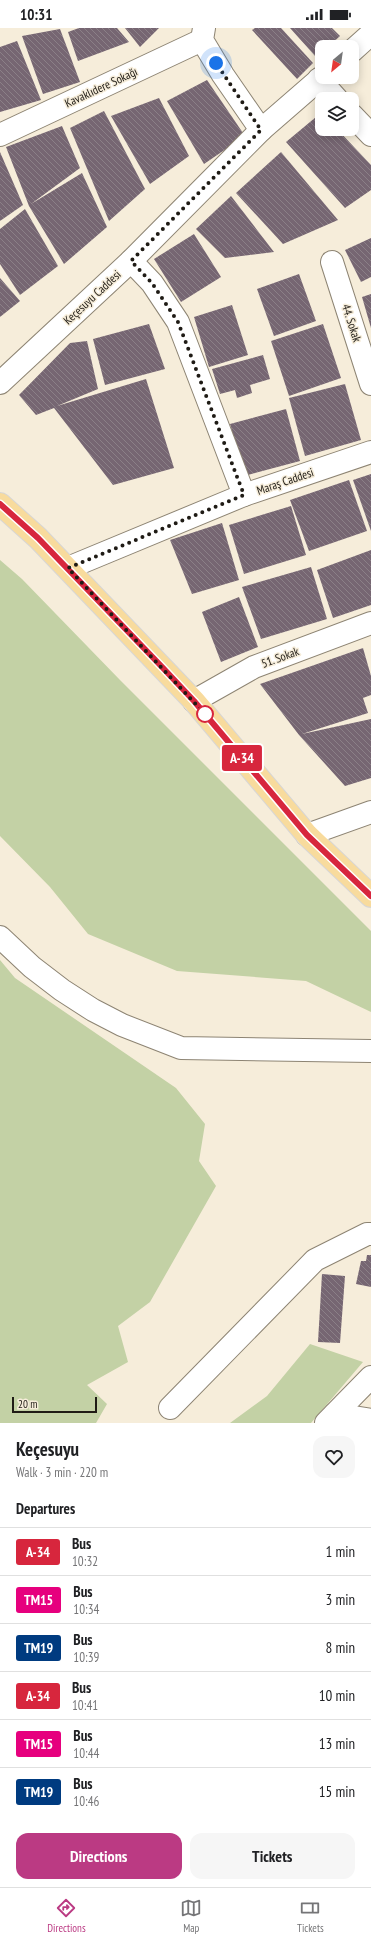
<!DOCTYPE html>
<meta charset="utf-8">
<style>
body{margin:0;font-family:"PT Sans Narrow",sans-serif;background:#f6f6f6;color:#202124;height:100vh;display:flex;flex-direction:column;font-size:15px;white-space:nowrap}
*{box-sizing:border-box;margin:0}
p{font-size:13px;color:#757577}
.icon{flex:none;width:22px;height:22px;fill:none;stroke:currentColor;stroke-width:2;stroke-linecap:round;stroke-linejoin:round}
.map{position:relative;height:1395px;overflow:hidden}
.details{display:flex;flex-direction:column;background:#fff;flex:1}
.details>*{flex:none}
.badge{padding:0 8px;border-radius:3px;font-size:14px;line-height:26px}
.needle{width:26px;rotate:209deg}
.controls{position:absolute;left:315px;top:12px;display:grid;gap:8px}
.controls a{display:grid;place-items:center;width:44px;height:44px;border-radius:8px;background:#fff;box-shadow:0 2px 10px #0003;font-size:20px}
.scale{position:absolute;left:12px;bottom:10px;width:85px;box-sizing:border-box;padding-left:4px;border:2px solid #1f1b15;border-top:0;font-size:11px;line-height:14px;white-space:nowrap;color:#1f1b15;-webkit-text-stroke:3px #f6edda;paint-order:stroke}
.you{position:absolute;width:20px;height:20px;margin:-10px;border:3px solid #fff;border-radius:50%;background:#1a73e8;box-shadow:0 0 0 6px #1a73e833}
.map>.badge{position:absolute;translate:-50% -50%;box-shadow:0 0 0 2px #fff}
h2{padding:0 16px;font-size:15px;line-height:36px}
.round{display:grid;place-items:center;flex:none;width:42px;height:42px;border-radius:12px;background:#f6f6f6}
.headline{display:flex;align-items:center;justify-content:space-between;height:68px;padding:0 16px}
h1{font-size:19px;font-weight:700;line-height:30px}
.button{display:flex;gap:8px;margin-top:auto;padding:8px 16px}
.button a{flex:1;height:46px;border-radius:12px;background:#bb3a83;color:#fff;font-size:16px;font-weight:700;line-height:46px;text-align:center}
.button a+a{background:#f6f6f6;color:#202124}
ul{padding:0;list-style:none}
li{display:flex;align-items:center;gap:12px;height:48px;padding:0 16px;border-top:1px solid #e0e0e0}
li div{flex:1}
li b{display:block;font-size:15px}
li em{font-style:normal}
li .badge{min-width:44px;font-weight:700;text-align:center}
.status{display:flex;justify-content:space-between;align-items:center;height:28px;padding:0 20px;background:#fff;direction:ltr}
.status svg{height:11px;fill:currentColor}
.tab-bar{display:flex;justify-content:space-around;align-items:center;height:56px;border-top:1px solid #e0e0e0;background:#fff;font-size:11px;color:#757577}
.tab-bar a{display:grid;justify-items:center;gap:2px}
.tab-bar .selected{color:#bb3a83}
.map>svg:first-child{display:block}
</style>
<div class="status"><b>10:31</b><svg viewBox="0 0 49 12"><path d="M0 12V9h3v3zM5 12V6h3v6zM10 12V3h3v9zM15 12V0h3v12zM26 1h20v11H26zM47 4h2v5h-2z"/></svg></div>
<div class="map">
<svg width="371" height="1395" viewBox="0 0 371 1395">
<defs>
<pattern id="building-back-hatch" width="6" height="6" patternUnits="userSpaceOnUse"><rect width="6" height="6" fill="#766672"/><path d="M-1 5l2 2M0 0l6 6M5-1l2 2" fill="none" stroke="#8b8087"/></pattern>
</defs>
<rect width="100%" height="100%" fill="#f6edda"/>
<g fill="#c3d1a5">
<polygon points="0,532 22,551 120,652 371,903 371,984 306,953 177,943 88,906 50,859 0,808"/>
<polygon points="0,932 15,950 176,1060 205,1096 199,1133 216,1158 150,1274 118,1298 128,1334 87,1357 107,1376 96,1395 0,1395"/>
<polygon points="310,1316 363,1334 311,1395 230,1395 267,1368"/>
</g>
<g fill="url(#building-back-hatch)">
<polygon points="79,0 117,0 129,14 78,33 68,4"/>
<polygon points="125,0 159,0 140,19"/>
<polygon points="255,0 281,0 313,35 297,51 252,2"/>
<polygon points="290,0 332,0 340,8 328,19 322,19 322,24 316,29"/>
<polygon points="60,1 80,54 43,66 22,8"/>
<polygon points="17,13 41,72 0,84 0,19"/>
<polygon points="207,52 245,108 204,136 167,73"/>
<polygon points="159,70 189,128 150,156 111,88"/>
<polygon points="104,83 145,161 109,193 70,100"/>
<polygon points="322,84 322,101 337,101 371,137 371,162 345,180 286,114"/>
<polygon points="62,98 80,140 31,176 82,145 107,199 64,236 29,178 6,119"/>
<polygon points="0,124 23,177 0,193"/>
<polygon points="281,124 338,192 283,216 236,165"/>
<polygon points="231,168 274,224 225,230 196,201"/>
<polygon points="25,181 58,238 20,267 0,236 0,201"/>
<polygon points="194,206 221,249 181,274 154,231"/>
<polygon points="371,210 371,249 361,254 345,222"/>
<polygon points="299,246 316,293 274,308 257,261"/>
<polygon points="0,250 20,273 0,289"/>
<polygon points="371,266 371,300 362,269"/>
<polygon points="232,277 248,327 209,339 194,289"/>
<polygon points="149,296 165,341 105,357 93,311"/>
<polygon points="323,296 341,350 289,368 271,313"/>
<polygon points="87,313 98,361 57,378 146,351 174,440 113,457 54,380 36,387 19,367 70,315"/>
<polygon points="263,327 270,351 250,357 252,365 237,370 235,362 220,366 212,341"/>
<polygon points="345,356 361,412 305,428 289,370"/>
<polygon points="286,381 300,433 244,448 230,396"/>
<polygon points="371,446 371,503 353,452"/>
<polygon points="349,452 367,503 309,523 290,472"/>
<polygon points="291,478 306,527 244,546 229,497"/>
<polygon points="222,495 239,552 192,566 170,512"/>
<polygon points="371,522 371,577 333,590 317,542"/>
<polygon points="311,539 327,591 261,611 242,559"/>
<polygon points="239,569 258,619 221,634 202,584"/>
<polygon points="363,620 371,648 371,667 363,670 368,685 302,706 371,691 371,750 345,758 299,707 260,656"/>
<polygon points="367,1227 371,1227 371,1259 356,1256 361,1233 366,1233"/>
<polygon points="322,1246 345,1248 340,1315 318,1314"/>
</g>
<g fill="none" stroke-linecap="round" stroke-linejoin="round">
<g stroke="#8d8473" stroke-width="24">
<g id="minor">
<polyline points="204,0 202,12 223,47 261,102"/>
<polyline points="352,23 371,6"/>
<polyline points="319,51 337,71"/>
<polyline points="352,87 371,107"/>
<polyline points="0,107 202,12"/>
<polyline points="131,233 152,255 178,294 244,467"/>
<polyline points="332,234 371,356"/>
<polyline points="0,355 131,233 261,102 322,49"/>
<polyline points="68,540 244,467 371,424"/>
<polyline points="194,673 254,639 371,595"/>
<polyline points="307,807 371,784"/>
<polyline points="0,909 32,939 62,962 93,982 122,997 181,1020 371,1023"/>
<polyline points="170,1380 315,1232 367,1206 371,1206"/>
<polyline points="335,1386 371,1392"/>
<polyline points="326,1395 371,1349"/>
</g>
</g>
<g stroke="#d7d6d5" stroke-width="24">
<polyline id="major" points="0,476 38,510 194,673 307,807 371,868"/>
</g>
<use href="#minor" stroke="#fff" stroke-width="22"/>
<use href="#major" stroke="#f8db9d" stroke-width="22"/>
</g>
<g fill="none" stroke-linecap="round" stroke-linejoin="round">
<g stroke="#fff" stroke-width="9">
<polyline id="line" points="0,476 38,510 163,640 194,673 307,807 371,868"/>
</g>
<use href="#line" stroke="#d7263d" stroke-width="6"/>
<polyline stroke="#1f1b15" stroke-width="4" stroke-dasharray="0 7.2" points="205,686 68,540 244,467 178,294 152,255 131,233 261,102 216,35"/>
</g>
<circle fill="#fff" stroke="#d7263d" stroke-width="2" cx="205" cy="686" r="8"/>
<g text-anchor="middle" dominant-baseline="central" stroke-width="3" stroke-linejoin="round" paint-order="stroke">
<g font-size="12" fill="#1f1b15" stroke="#f6edda">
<text transform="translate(101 59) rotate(-25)">Kavaklıdere Sokağı</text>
<text transform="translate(92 269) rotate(-43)">Keçesuyu Caddesi</text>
<text transform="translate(352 295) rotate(72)">44. Sokak</text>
<text transform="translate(285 453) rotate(-19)">Maraş Caddesi</text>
<text transform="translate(280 629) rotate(-20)">51. Sokak</text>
</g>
</g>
</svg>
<div class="controls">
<a><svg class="needle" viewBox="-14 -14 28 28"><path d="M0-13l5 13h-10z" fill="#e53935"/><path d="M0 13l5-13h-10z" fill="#757577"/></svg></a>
<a><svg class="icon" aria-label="layers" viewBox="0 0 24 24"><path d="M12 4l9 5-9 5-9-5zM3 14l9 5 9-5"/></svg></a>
</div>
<div class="scale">20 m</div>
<div class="you" style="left:216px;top:35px"></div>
<b class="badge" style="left:242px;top:730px;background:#d7263d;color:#fff">A-34</b>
</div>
<section class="details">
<div class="headline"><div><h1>Keçesuyu</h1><p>Walk · 3 min · 220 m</p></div><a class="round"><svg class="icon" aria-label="heart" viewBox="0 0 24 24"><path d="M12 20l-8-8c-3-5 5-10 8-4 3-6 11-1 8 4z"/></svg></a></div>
<h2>Departures</h2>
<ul>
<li><span class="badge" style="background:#d7263d;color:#fff">A-34</span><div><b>Bus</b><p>10:32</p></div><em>1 min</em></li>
<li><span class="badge" style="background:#e6007e;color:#fff">TM15</span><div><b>Bus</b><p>10:34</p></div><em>3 min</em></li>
<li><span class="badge" style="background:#003b80;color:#fff">TM19</span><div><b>Bus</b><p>10:39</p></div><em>8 min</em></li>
<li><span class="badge" style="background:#d7263d;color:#fff">A-34</span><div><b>Bus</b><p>10:41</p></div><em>10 min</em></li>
<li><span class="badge" style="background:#e6007e;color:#fff">TM15</span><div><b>Bus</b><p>10:44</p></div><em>13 min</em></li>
<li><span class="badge" style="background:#003b80;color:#fff">TM19</span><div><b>Bus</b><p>10:46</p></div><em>15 min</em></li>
</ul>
<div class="button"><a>Directions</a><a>Tickets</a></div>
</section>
<nav class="tab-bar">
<a class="selected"><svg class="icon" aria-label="directions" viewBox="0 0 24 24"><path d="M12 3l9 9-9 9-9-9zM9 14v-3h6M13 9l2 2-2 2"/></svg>Directions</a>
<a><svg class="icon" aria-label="map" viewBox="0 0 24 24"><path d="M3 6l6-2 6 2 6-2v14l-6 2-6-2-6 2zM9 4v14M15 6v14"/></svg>Map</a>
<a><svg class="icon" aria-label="tickets" viewBox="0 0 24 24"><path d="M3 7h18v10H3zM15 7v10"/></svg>Tickets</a>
</nav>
